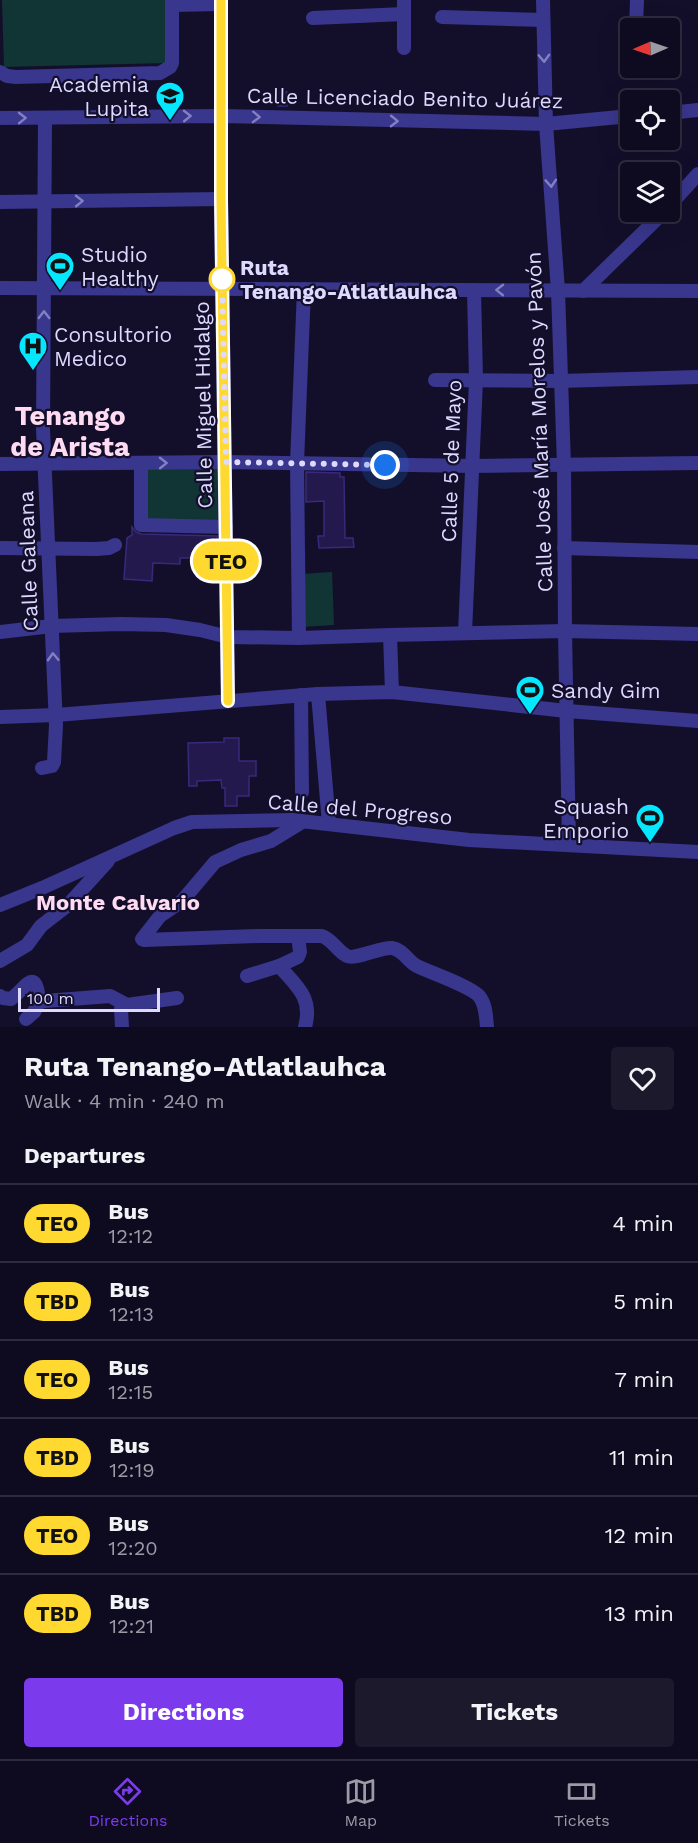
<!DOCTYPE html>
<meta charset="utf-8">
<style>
body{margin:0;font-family:"Work Sans",sans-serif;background:#1c192d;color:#f1f3f6;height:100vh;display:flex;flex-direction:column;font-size:22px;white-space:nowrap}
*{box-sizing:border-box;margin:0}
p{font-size:20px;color:#9b9ba5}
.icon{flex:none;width:33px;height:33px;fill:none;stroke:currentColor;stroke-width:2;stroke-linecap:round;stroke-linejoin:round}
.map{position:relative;height:1027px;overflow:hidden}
.drawer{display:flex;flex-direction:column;background:#0e0b20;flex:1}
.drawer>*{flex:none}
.badge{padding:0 12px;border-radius:20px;font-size:21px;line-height:39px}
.needle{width:39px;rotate:268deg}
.controls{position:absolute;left:620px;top:18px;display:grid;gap:12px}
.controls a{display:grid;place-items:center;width:60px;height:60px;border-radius:6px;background:#0e0b20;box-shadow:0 6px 24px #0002,0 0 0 2px #2e2b3e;font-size:30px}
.scale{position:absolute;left:18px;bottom:15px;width:142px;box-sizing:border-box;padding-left:6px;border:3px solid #ddd9ff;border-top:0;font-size:16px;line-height:21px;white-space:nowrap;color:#ddd9ff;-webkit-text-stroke:4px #130f2b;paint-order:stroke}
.you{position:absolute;width:30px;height:30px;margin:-15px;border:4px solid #fff;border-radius:50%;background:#1a73e8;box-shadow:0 0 0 9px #1a73e833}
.map>.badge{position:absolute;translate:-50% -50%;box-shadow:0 0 0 3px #fff}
h2{padding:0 24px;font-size:22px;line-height:54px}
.round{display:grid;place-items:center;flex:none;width:63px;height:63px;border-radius:6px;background:#1c192d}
.overview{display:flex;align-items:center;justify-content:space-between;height:102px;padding:0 24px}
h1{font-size:28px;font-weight:700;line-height:45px}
.primary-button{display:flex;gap:12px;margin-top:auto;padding:12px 24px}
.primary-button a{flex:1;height:69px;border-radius:6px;background:#7c3aed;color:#fff;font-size:24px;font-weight:700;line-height:69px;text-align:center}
.primary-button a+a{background:#1c192d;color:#f1f3f6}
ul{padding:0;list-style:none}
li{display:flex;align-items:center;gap:18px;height:78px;padding:0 24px;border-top:2px solid #2e2b3e}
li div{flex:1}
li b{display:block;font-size:22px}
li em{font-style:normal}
li .badge{min-width:66px;font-weight:700;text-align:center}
.dock{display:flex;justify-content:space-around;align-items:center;height:84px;border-top:2px solid #2e2b3e;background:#0e0b20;font-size:16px;color:#9b9ba5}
.dock a{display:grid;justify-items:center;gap:3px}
.dock .active{color:#7c3aed}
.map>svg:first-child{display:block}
</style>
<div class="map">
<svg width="698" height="1027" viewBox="0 0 698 1027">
<rect width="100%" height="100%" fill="#130f2b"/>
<g fill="#113534">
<polygon points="2,0 165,0 167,63 4,67"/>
<polygon points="143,466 220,466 221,523 143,523"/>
<polygon points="332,572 334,625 301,627 302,574"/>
</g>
<g fill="#24194d" stroke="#39297b" stroke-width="1.5">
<rect x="278" y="92" width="9" height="14"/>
<polygon points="306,472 340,473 340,477 344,477 345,538 353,538 354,547 319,548 318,536 324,536 324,501 306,502"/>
<polygon points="132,527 136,532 141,534 217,536 217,562 194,562 194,558 180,558 180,564 153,563 152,581 124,579 127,538 132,535"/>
<polygon points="224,738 239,738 239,761 256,761 256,776 249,776 249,796 237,796 237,806 225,806 225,788 222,788 221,780 197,781 197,786 189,786 188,743 224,742"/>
</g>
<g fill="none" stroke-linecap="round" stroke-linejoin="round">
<g stroke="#39368d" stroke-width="14">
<polyline points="172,0 172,5 221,4"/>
<polyline points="221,0 221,199 228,701"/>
<polyline points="543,0 546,124 558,291 564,465 565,631 569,844"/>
<polyline points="442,17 543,20"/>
<polyline points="313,18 404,14"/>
<polyline points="636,28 637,0"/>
<polyline points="404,48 404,0"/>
<polyline points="0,72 7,76 16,77 160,73 170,67 172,63 172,5"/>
<polyline points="669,113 698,110"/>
<polyline points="0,118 222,116 546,124 630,116"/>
<polyline points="0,202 221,199"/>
<polyline points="669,206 698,174"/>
<polyline points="0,288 698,291"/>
<polyline points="583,291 664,212"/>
<polyline points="435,380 560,381 698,377"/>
<polyline points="141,463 141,525 226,527"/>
<polyline points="0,464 226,462 473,466 698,463"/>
<polyline points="0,548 96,549 109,548 115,545"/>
<polyline points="564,548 698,552"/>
<polyline points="0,632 52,626 121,624 166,625 200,630 228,637 299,638 390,635 565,631 698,634"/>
<polyline points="465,633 476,380 474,290"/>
<polyline points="390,635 392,692"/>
<polyline points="299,638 297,463 304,289"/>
<polyline points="318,694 329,824"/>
<polyline points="301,695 302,792"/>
<polyline points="0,717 56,715 318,694 392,692 567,711 698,721"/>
<polyline points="42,768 52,766 54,762 56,725 43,429 45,118"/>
<path d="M302,822L271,841L241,850L215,862L182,901L160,916L142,939L144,940L259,936H322C333,940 337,951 347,956C355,960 380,947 392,948C404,950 407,961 417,966C431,973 470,986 479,996C486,1004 486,1017 487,1027"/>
<polyline points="0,905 42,888 174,828 192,822 292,820 469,840 698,852"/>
<polyline points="0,961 27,945 41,926 68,905 108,861"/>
<path d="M279,966C297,986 313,998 305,1027"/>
<polyline points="247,976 279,966 298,957 300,952 298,936"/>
<path d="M0,996L3,998L11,999C26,988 36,965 39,1002"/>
<polyline points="26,1019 34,1012 39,1002 45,1001 110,996 127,1005 177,998"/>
<polyline points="122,1027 121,1009 124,1005"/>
</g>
</g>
<defs><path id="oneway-chevron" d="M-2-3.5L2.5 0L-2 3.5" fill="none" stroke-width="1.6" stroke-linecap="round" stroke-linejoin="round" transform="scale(1.5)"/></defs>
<g stroke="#837fc0">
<use href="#oneway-chevron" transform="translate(544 58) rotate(88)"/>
<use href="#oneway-chevron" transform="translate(187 116) rotate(-1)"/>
<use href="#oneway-chevron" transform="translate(256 117) rotate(2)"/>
<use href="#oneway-chevron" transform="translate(22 118) rotate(-1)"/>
<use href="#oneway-chevron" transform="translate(394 121) rotate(1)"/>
<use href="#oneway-chevron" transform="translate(551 183) rotate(86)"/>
<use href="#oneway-chevron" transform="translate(79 201) rotate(-1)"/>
<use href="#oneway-chevron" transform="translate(500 290) rotate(-179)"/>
<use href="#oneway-chevron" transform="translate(44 315) rotate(-90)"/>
<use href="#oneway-chevron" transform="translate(163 463) rotate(-1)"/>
<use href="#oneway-chevron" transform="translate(53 657) rotate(-92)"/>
</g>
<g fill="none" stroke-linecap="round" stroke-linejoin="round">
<g stroke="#fff" stroke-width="14">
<polyline id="line" points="221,0 221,199 228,701"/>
</g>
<use href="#line" stroke="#ffd92f" stroke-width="9"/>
<polyline stroke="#ddd9ff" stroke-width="6" stroke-dasharray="0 10.8" points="222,279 226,462 385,465"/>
</g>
<defs>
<g id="university-pin" transform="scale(1.5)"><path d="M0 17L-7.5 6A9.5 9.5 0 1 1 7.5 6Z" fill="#05e6ff" stroke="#130f2b"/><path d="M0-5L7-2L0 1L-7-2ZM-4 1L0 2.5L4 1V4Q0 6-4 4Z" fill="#111"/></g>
<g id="stadium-pin" transform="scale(1.5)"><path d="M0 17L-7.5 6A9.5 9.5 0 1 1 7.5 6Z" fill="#05e6ff" stroke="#130f2b"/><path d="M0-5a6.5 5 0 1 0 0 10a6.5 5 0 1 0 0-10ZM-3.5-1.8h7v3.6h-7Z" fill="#111"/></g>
<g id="hospital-pin" transform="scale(1.5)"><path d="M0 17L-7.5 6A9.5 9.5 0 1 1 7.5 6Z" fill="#05e6ff" stroke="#130f2b"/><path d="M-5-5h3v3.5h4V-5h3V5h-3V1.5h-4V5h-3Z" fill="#111"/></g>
</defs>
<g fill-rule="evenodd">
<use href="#university-pin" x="170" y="96"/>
<use href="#stadium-pin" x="60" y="266"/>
<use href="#hospital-pin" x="33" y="346"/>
<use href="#stadium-pin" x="530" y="690"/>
<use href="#stadium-pin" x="650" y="818"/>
</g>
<circle fill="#fff" stroke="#ffd92f" stroke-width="3" cx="222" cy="279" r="12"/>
<g text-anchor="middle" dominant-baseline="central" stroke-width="4.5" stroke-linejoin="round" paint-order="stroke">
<g font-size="21" fill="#ddd9ff" stroke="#130f2b" text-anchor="start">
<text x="149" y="84" text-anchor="end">Academia<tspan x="149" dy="24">Lupita</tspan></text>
<text x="81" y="254">Studio<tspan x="81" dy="24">Healthy</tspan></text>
<text x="54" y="334">Consultorio<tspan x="54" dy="24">Medico</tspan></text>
<text x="551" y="690">Sandy Gim</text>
<text x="629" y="806" text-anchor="end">Squash<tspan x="629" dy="24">Emporio</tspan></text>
</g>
<g font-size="21" fill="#ddd9ff" stroke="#130f2b">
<text transform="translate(405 98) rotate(1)">Calle Licenciado Benito Juárez</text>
<text transform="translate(203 405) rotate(-91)">Calle Miguel Hidalgo</text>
<text transform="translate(539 422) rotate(-92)">Calle José María Morelos y Pavón</text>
<text transform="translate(451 461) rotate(-88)">Calle 5 de Mayo</text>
<text transform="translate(28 561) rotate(-92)">Calle Galeana</text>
<text transform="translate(360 809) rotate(5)">Calle del Progreso</text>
</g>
<g font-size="21" font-weight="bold" fill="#ddd9ff" stroke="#130f2b" text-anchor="start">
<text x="240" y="267">Ruta<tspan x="240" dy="24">Tenango-Atlatlauhca</tspan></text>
</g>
<g font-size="22" font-weight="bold" fill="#ffdbf2" stroke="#130f2b">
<text x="118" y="902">Monte Calvario</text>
</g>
<g font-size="27" font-weight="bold" fill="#ffdbf2" stroke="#130f2b">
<text x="70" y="416">Tenango<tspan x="70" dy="31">de Arista</tspan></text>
</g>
</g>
</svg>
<div class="controls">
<a><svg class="needle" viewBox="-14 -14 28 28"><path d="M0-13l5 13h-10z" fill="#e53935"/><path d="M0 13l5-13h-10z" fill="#9b9ba5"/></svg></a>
<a><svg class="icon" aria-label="locate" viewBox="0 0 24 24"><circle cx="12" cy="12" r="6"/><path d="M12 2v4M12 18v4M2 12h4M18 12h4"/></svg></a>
<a><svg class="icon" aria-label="layers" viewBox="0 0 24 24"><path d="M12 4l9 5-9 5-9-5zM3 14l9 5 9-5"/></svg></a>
</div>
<div class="scale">100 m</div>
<div class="you" style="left:385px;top:465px"></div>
<b class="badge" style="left:226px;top:561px;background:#ffd92f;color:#111">TEO</b>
</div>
<section class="drawer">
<div class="overview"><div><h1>Ruta Tenango-Atlatlauhca</h1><p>Walk · 4 min · 240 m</p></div><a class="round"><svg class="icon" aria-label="heart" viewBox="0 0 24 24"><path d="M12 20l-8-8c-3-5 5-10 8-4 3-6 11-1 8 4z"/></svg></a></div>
<h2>Departures</h2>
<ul>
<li><span class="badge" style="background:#ffd92f;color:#111">TEO</span><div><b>Bus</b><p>12:12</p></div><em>4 min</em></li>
<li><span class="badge" style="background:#ffd92f;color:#111">TBD</span><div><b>Bus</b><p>12:13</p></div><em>5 min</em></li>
<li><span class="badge" style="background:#ffd92f;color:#111">TEO</span><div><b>Bus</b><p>12:15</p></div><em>7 min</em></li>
<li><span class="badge" style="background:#ffd92f;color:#111">TBD</span><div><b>Bus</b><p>12:19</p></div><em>11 min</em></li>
<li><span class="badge" style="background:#ffd92f;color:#111">TEO</span><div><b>Bus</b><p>12:20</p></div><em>12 min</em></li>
<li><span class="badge" style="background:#ffd92f;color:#111">TBD</span><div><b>Bus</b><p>12:21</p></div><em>13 min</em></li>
</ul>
<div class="primary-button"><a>Directions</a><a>Tickets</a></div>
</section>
<nav class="dock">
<a class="active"><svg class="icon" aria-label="directions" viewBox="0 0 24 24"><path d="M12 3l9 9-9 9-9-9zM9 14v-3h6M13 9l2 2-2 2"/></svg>Directions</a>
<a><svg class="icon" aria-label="map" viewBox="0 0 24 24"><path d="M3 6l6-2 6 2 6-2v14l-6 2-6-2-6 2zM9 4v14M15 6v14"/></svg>Map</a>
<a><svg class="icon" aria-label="tickets" viewBox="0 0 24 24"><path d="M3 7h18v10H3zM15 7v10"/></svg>Tickets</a>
</nav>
